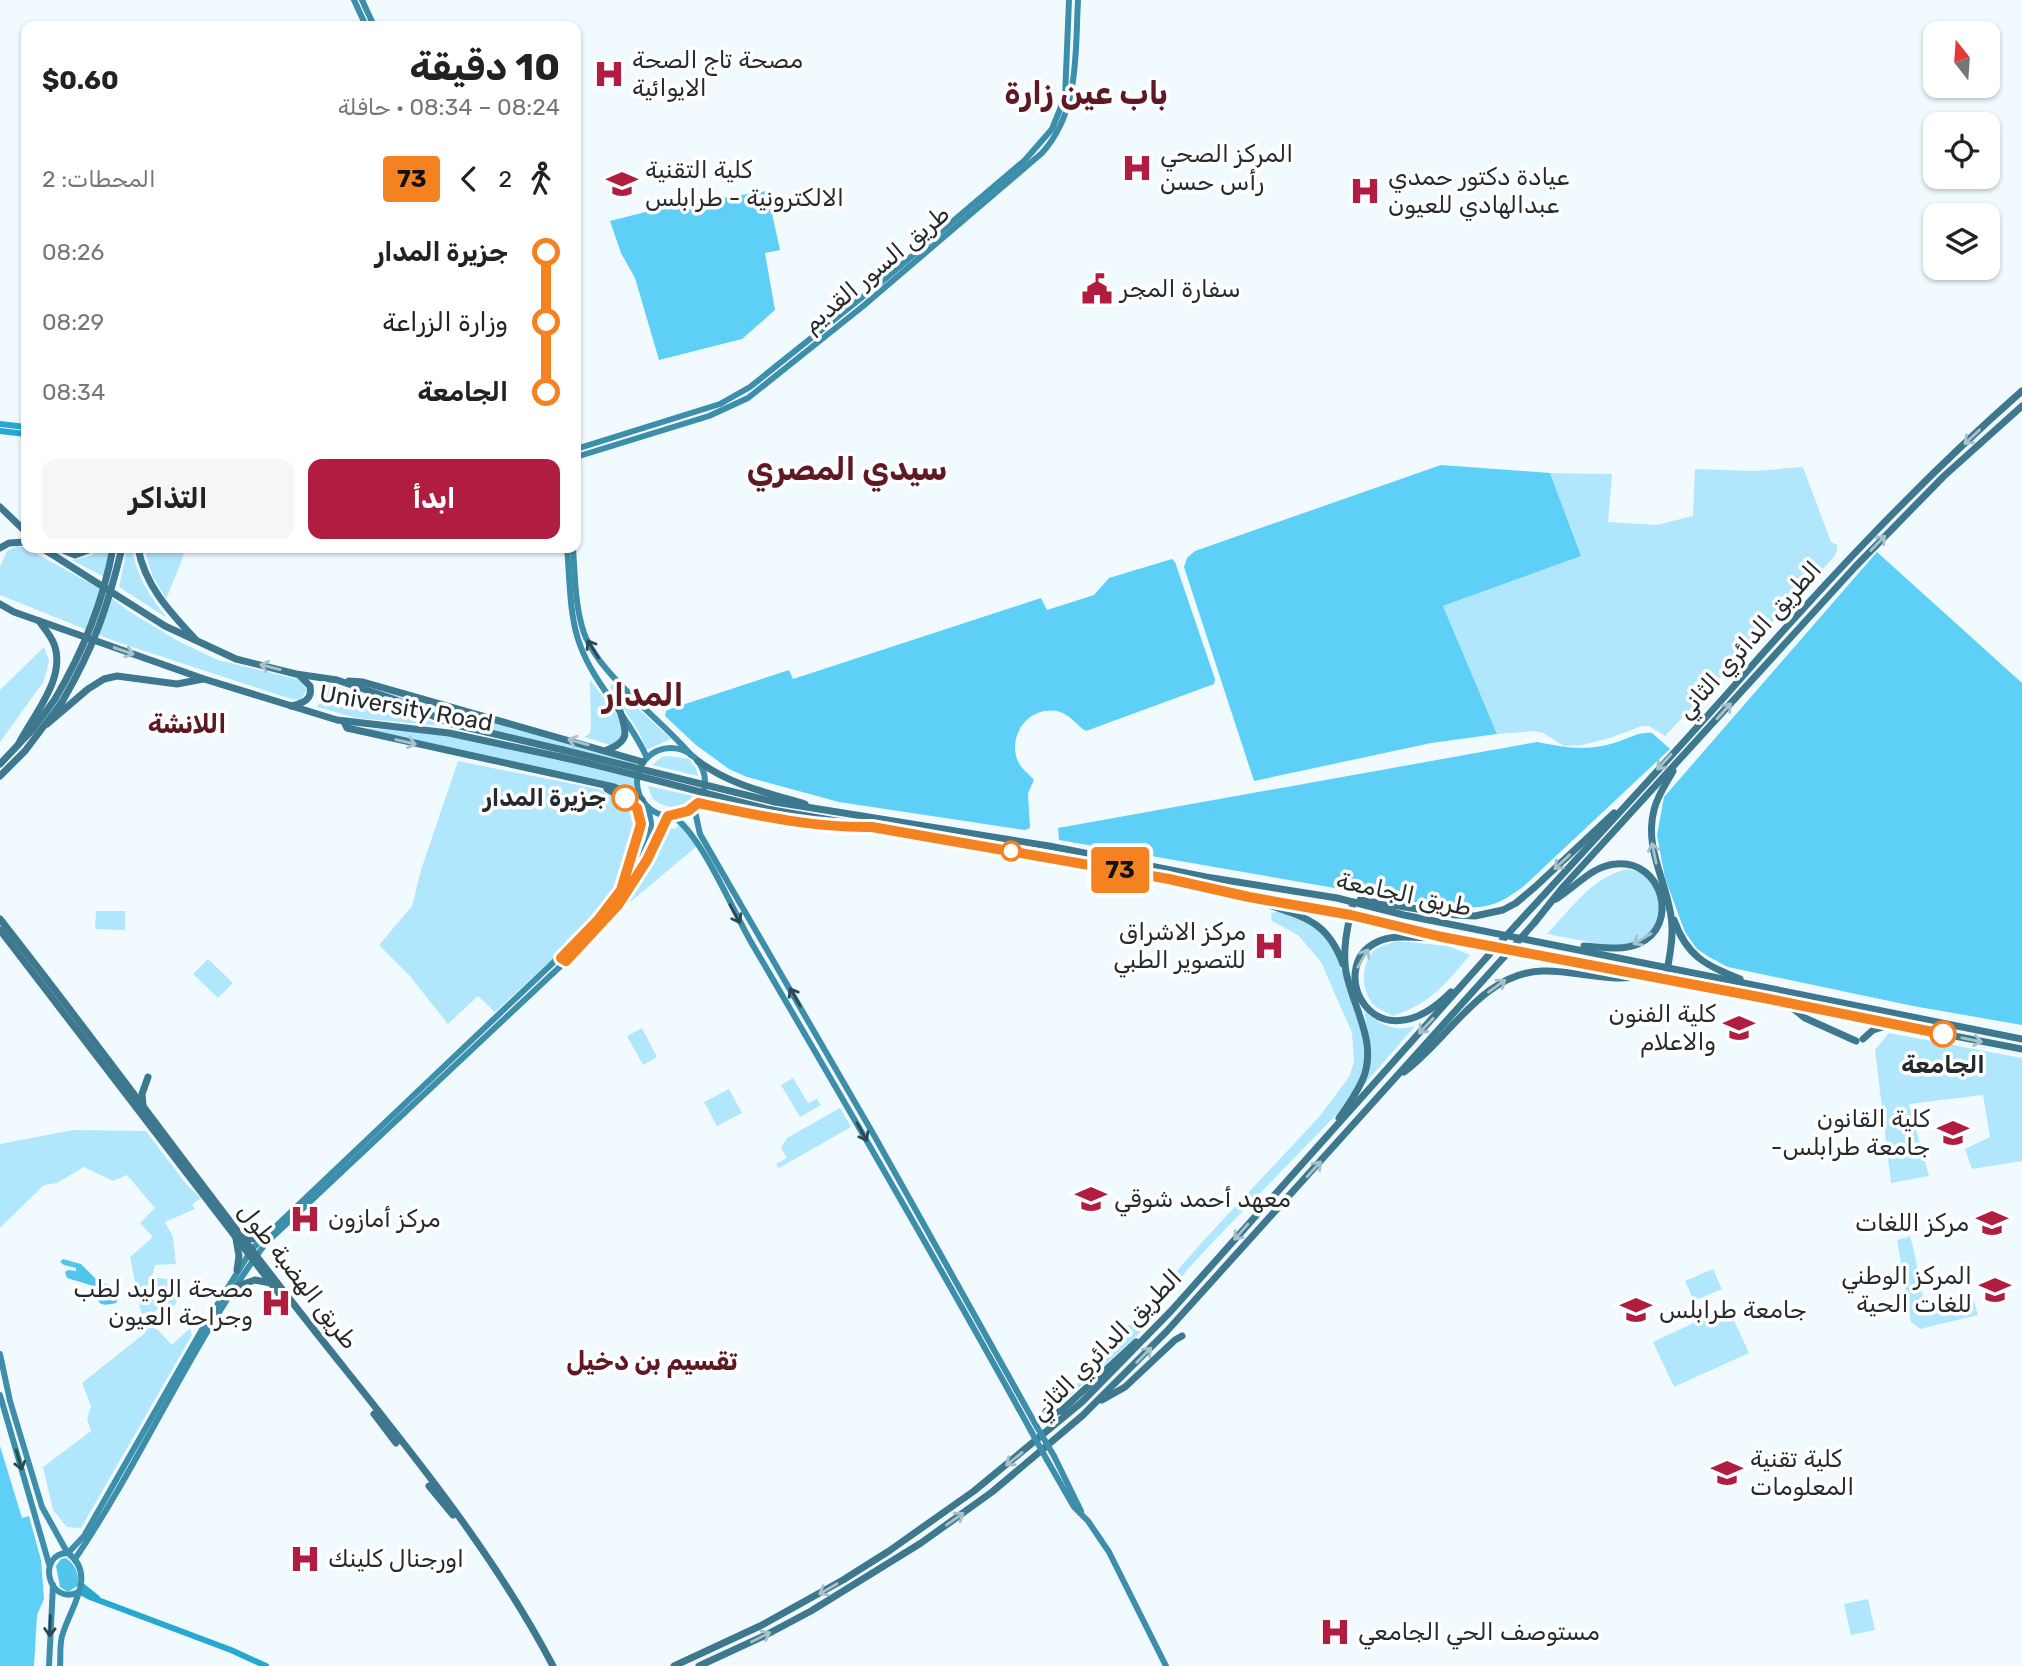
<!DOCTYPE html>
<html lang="ar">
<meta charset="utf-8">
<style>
body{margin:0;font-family:Rubik,Cairo,sans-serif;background:#f6f6f6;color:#222;direction:rtl;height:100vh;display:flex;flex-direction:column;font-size:26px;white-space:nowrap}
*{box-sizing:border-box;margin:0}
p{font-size:23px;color:#767676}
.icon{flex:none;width:38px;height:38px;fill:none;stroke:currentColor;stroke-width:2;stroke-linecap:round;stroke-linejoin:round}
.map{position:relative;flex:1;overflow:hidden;direction:ltr}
.details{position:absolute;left:21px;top:21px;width:560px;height:532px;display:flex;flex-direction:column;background:#fff;border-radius:14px;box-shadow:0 2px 5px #0004;direction:rtl}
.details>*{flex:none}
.badge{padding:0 14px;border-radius:5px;font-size:24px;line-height:46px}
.needle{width:46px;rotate:343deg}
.buttons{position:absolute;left:1923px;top:21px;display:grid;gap:14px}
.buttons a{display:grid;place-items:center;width:77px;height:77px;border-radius:14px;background:#fff;box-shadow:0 2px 5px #0004;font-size:35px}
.map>.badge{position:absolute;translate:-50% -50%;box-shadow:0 0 0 4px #fff}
.legs{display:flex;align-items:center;gap:10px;height:77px;padding:0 21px;font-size:23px}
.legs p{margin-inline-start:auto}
.head{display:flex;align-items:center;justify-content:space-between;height:119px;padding:0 21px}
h1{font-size:38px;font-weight:700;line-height:52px}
.action{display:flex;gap:14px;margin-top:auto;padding:14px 21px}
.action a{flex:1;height:80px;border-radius:14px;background:#b01d40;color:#fff;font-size:28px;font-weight:700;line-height:80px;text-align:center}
.action a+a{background:#f6f6f6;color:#222}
ul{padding:0 21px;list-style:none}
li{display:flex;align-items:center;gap:24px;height:70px;font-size:26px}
li i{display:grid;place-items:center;width:10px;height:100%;margin:0 9px;background:currentColor}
li i::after{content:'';width:18px;height:18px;margin:-9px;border:5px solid;border-radius:50%;background:#fff}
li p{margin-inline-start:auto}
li:first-child i{background:linear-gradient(#0000 50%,currentColor 0)}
li:last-child i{background:linear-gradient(currentColor 50%,#0000 0)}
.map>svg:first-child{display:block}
</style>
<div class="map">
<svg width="2022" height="1666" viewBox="0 0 2022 1666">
<rect width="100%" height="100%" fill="#f1fbff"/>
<g fill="#b1e7fd">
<polygon points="1803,467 1831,542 1837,545 1837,551 1833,558 1665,736 1649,726 1642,726 1610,738 1582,745 1564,746 1543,733 1534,731 1497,734 1443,606 1581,556 1550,473 1612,474 1608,522 1657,525 1693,516 1695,469 1754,471"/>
<polygon points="17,546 26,548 97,587 127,610 178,641 218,660 300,680 307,690 300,700 291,699 117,642 0,595 0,567 7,551"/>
<polygon points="100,548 109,548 104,577 72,560 91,556"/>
<path d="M127,548H132C136,575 150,597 167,618L119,587Z"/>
<polygon points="144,548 185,548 182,560 166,599 153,577"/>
<polygon points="44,647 49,661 44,681 0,742 0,690"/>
<polygon points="590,680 621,720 625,731 613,746 584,737 589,734 591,729"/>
<polygon points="324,683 374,697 442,726 356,718 317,707 323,698"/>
<polygon points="612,684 671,739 646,750 640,734 610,687"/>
<polygon points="366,686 636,762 635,765 455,722"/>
<polygon points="365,728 452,735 634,778 634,789 366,731"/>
<polygon points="669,756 689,759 696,768 698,776 652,765 662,757"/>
<polygon points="458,761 598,789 633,808 637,823 622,872 606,906 583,931 495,1012 478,996 448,1024 409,975 379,945 412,906 421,870"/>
<path d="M648,786L693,796C683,810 665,810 652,798Z"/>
<polygon points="679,824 687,831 696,847 629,903 652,863 665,831 669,827 675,829"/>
<path d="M1627,869L1648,874L1661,895L1656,928L1637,944L1620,948L1547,934C1572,908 1591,878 1627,869Z"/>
<polygon points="96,911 125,911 125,930 95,929"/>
<polygon points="1282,911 1314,923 1335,950 1361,1026 1365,1062 1362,1075 1355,1089 1336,1115 1211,1244 1187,1270 1137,1336 1056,1408 1204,1240 1319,1117 1349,1077 1354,1062 1352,1033 1321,962 1298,935 1272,921 1271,913"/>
<path d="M1397,941L1448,946L1470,955C1444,985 1433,1002 1393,1016C1387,1013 1378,1009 1374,1005C1361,992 1361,966 1372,953C1378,945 1389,944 1397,941Z"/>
<polygon points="208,959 233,983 218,998 193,974"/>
<path d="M1364,1009C1378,1025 1395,1032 1415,1026L1361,1088L1368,1036Z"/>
<polygon points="642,1028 657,1057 643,1065 627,1036"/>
<polygon points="1889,1033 2022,1058 2022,1161 1972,1169 1965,1149 1990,1137 1983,1095 1909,1104 1929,1176 1891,1183 1875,1050"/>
<polygon points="793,1078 808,1103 817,1099 821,1105 800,1117 781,1085"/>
<polygon points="729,1089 742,1113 717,1126 704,1102"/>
<polygon points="840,1108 851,1127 779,1168 776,1164 787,1158 781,1148 787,1138"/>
<polygon points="73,1130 146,1131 186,1184 201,1198 192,1205 195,1209 165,1222 173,1237 176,1264 155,1265 152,1277 174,1280 169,1293 178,1299 171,1311 161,1305 148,1320 172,1345 190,1328 192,1335 81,1528 67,1527 53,1510 43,1467 91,1431 87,1419 91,1406 82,1383 145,1333 130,1257 153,1237 140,1223 155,1208 127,1175 113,1181 84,1167 57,1183 44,1185 0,1228 0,1144"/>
<path d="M1910,1236C1918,1262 1919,1286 1927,1311L1974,1301L1978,1315L1920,1329L1911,1322L1897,1240Z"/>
<polygon points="1713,1269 1722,1289 1694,1301 1685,1281"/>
<polygon points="1728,1307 1749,1353 1674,1387 1653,1342"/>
<polygon points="1868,1599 1875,1630 1851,1635 1844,1604"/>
</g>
<g fill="#5ecff7">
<polygon points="767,191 780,250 765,253 775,310 742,339 659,360 635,278 621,253 610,221 669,206"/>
<polygon points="1441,465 1550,473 1581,556 1443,606 1497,734 1431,743 1254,781 1184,567 1187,558 1195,551"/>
<polygon points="1877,552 2022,683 2022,1025 1913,1006 1728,967 1709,957 1697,949 1685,932 1665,878 1657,835 1664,797"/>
<path d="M1172,559L1175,562L1215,679L1214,684L1086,731C1077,726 1072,716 1060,712C1032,704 1008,732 1017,759C1020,768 1028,773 1034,780L1028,793L1030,828L1025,830L839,802L747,777L729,769L696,745L665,716L666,711L670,709L789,670L793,679L1041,598L1047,610L1094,595L1109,578Z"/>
<path d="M1652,733L1670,749L1524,886C1492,910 1482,908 1444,907L1059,840L1058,828L1537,742C1569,748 1588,752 1620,741C1632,737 1639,732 1652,733Z"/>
<polygon points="0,1446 22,1518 29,1516 41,1560 44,1599 37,1615 34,1666 0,1666"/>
</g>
<g fill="#52c5ec">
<path d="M63,1259L81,1264L98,1281L119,1289V1297L116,1303C93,1309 101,1298 90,1285L67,1278L65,1272L68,1270L76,1271V1268L64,1265L60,1262Z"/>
<path d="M66,1558C76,1565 78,1573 79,1585L68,1592L60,1587L56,1566L61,1559Z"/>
</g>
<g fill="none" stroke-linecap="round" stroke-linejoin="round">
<g stroke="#26a8d0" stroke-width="6">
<polyline points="0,424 26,427"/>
<polyline points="0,431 26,434"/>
<polyline points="81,1585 97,1598"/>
<polyline points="79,1591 90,1597 231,1650 266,1666"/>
</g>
<g stroke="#3c8eab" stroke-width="6">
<polyline points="354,0 366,26"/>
<polyline points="362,0 374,26"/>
<polyline points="576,449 720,404 750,387 885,279 1025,160 1052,129 1065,97 1069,0"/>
<path d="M576,457L709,416L748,398L862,307L1042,153C1080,111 1075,53 1078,0"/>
<path d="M567,548C570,579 569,616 580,645C595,686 629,717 647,758"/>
<path d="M573,548C575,576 575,607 584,633C600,676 661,719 691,755"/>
<circle cx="671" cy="782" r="34"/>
<polyline points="694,807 700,834 875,1137 1037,1427"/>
<path d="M673,816C702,836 732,909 751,942C846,1104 940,1266 1031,1431"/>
<polyline points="0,1354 10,1401 42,1507 67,1552"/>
<polyline points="0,1395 49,1564"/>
<polyline points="1054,1456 1081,1511"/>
<polyline points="1047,1460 1074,1507 1088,1521 1109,1552 1166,1666"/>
<path d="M68,1553L84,1536L204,1326L252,1249L598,920C614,900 648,855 651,829C652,822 649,814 648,807"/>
<path d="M75,1559C144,1457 192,1341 266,1243L566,961C584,944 603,926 618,906C638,878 653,847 668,816"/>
<polyline points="49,1666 53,1585"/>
<path d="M60,1666C61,1655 59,1643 63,1633C71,1607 97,1575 68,1553C36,1553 48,1607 79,1592"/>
</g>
<g stroke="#3d788e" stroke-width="7">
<polyline points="0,507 26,532"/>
<polyline points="0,548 9,543 26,542"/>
<polyline points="42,548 165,626 236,659 296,674 337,680 393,699 452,724 563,750"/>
<polyline points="59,548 75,555 94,548"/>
<path d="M138,548C145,586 170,612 195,639"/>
<polyline points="0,604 14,612 204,679 337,720 449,733 561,757"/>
<polyline points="349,681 363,682 643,762"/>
<path d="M291,706C303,703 313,700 310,686L299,675"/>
<polyline points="344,722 347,728 614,787 642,800"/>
<polyline points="47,724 88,689 104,679 117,676 177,684 203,679"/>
<path d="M18,745C33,715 67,678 54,644C51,636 44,628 39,621"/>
<path d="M607,750C630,741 627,732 620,711"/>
<path d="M698,761C730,785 768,793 805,804"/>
<polyline points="0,764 33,729 55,699"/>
<polyline points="0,776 25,751 62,702"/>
<polyline points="607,789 634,805 641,820 621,890"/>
<polyline points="775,802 1049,846 1206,877 1337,898 1404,915 2022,1039"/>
<polyline points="698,803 801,824 852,828"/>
<polyline points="772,810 1101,866 1249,897 1351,915 1442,937 2022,1049"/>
<path d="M1556,899C1576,887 1591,866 1616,864C1662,859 1681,926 1638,944C1621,951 1601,947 1584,946"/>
<polyline points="1360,900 1456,915 1475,916 1503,910 1516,903 1535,887 1614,813"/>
<path d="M1263,903C1303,917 1327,920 1343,964"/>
<path d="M0,919C99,1045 193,1175 292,1302C384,1420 483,1533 553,1666"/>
<path d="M1674,920C1687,957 1706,965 1740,979"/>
<polyline points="1535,922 1563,887 1855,567 1944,476 2022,406"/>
<path d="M1516,925C1587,848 1657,772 1727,694C1820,588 1916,484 2022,391"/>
<polyline points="0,930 284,1300"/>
<path d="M1436,937C1416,939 1395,933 1377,942C1324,967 1374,1070 1451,992"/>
<path d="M1667,971C1671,949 1675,928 1669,906C1662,873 1645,845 1654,810C1657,796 1666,784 1673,771"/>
<polyline points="1785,1002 1805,1018 1856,1041"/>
<polyline points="1863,1039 1873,1030 1886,1026"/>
<path d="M1404,1072C1449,1039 1482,972 1543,971C1576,970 1613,984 1644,975"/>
<polyline points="143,1105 142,1094 148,1077"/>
<path d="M1339,1118C1347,1107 1356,1094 1362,1081C1379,1044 1353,1008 1346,972C1342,949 1348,925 1353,902"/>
<polyline points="244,1238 253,1239 265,1235"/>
<polyline points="236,1239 239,1256 237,1270"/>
<polyline points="235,1287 255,1280 271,1283"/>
<polyline points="1102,1400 1125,1387 1175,1340 1182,1336"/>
<polyline points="1046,1411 1054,1413 1061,1411 1136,1342"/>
<polyline points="374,1414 396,1443"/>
<polyline points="429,1486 453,1515"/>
<polyline points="674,1666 760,1626 843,1580 889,1551 974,1491 1082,1402 1171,1311 1487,957"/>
<polyline points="699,1666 764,1636 811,1611 921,1543 992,1492 1082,1416 1167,1331 1504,957"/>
</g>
<g stroke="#3c8eab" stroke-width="6">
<polyline points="1037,1427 1054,1456"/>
<polyline points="1031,1431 1047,1460"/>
</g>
<g stroke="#3d788e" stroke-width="7">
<path d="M55,699C83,652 103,602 113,548"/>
<path d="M62,702C94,647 107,609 122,548"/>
<polyline points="563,750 775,802"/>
<path d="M561,757C632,773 702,793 772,810"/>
<polyline points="1487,957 1516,925"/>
<polyline points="1504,957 1535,922"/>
</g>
</g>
<defs><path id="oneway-shaft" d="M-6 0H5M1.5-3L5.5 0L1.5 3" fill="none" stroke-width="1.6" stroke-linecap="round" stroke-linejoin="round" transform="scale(1.75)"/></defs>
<g stroke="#a8c2cc">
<use href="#oneway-shaft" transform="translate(1972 437) rotate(137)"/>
<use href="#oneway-shaft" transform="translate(1878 543) rotate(-46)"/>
<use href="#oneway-shaft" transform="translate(124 651) rotate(19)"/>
<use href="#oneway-shaft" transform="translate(270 667) rotate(-166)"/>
<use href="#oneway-shaft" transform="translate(1724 711) rotate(-48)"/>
<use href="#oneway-shaft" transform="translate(406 742) rotate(13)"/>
<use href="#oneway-shaft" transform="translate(578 742) rotate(-164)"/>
<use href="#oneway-shaft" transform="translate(1664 762) rotate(132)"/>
<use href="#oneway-shaft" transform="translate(1654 853) rotate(-102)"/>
<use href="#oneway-shaft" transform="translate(1562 862) rotate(137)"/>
<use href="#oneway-shaft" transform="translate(1642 939) rotate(149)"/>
<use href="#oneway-shaft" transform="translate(1363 958) rotate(-60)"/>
<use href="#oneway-shaft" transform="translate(1497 986) rotate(-36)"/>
<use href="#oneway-shaft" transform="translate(1426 1026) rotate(133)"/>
<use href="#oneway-shaft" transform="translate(1972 1040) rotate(11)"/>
<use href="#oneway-shaft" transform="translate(1314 1169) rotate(-48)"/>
<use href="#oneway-shaft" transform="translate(1241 1232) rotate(131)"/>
<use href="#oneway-shaft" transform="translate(1144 1355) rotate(-45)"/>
<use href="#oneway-shaft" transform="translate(1014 1459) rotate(141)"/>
<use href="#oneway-shaft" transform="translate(955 1519) rotate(-35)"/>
<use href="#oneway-shaft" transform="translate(828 1589) rotate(150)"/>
<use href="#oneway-shaft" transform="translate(761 1637) rotate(-27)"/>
</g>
<g stroke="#2d4852">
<use href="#oneway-shaft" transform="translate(593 649) rotate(-122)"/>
<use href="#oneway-shaft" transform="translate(735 914) rotate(61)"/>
<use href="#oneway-shaft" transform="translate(795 997) rotate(-120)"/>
<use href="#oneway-shaft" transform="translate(862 1132) rotate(61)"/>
<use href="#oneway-shaft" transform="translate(19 1460) rotate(74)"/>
<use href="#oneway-shaft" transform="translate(50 1626) rotate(92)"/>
</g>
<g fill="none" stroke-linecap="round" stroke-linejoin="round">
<g stroke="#fff" stroke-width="16">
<path id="line-1" d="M625,798L637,808L641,824L621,890L598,920L561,958L566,961L618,905L647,860L668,816L688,811L698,803C755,815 813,828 872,827L1169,879L1249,897L1351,915L1442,937L1759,997L1943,1034"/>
</g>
<use href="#line-1" stroke="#f58220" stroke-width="10"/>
</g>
<defs>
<g id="hospital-bare" transform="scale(2.415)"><path d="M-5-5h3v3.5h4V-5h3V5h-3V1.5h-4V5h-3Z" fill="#b01d40" stroke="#fff" stroke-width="2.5" paint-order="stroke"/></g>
<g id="university-bare" transform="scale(2.415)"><path d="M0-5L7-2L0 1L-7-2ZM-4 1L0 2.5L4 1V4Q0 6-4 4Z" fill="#b01d40" stroke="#fff" stroke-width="2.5" paint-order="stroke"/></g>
<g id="civic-bare" transform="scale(2.415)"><path d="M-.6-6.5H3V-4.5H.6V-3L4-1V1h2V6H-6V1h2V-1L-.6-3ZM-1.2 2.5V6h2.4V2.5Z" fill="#b01d40" stroke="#fff" stroke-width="2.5" paint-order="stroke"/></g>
</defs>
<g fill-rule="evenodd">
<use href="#hospital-bare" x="609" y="74"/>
<use href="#hospital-bare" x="1137" y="168"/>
<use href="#university-bare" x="622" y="184"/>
<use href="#hospital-bare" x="1365" y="191"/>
<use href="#civic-bare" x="1097" y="289"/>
<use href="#hospital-bare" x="1269" y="946"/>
<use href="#university-bare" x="1739" y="1028"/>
<use href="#university-bare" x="1953" y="1133"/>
<use href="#university-bare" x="1091" y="1199"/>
<use href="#hospital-bare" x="305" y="1219"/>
<use href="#university-bare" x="1992" y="1223"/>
<use href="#university-bare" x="1995" y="1290"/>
<use href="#hospital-bare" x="276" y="1303"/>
<use href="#university-bare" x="1636" y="1310"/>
<use href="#university-bare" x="1727" y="1473"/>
<use href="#hospital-bare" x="305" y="1559"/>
<use href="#hospital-bare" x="1335" y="1632"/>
</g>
<g fill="#fff" stroke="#f58220" stroke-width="3.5">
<circle cx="625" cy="798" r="12"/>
<circle cx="1011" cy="851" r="9"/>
<circle cx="1943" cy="1034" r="12"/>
</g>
<g text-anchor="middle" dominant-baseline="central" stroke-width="7" stroke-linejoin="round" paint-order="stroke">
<g font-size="24" fill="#262a2c" stroke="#fff" text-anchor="start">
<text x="632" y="60">مصحة تاج الصحة<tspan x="632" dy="28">الايوائية</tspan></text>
<text x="1160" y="154">المركز الصحي<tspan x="1160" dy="28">رأس حسن</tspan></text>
<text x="645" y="170">كلية التقنية<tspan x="645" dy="28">الالكترونية - طرابلس</tspan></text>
<text x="1388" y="177">عيادة دكتور حمدي<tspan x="1388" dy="28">عبدالهادي للعيون</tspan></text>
<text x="1120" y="289">سفارة المجر</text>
<text x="1246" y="932" text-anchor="end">مركز الاشراق<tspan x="1246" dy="28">للتصوير الطبي</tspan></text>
<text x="1716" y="1014" text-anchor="end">كلية الفنون<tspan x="1716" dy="28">والاعلام</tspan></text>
<text x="1930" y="1119" text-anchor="end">كلية القانون<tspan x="1930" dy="28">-جامعة طرابلس</tspan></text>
<text x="1114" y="1199">معهد أحمد شوقي</text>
<text x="328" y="1219">مركز أمازون</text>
<text x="1969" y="1223" text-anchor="end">مركز اللغات</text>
<text x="1972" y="1276" text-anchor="end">المركز الوطني<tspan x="1972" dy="28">للغات الحية</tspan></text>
<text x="253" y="1289" text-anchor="end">مصحة الوليد لطب<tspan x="253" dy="28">وجراحة العيون</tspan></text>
<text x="1659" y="1310">جامعة طرابلس</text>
<text x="1750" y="1459">كلية تقنية<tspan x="1750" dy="28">المعلومات</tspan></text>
<text x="328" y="1559">اورجنال كلينك</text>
<text x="1358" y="1632">مستوصف الحي الجامعي</text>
</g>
<g font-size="24" fill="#262a2c" stroke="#fff">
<text transform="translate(876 269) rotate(-40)">طريق السور القديم</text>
<text transform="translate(1749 640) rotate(-48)">الطريق الدائري الثاني</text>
<text transform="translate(406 708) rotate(10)">University Road</text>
<text transform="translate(1404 894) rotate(12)">طريق الجامعة</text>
<text transform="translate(298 1276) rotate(52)">طريق الهضبة طول</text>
<text transform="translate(1106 1345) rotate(-45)">الطريق الدائري الثاني</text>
</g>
<g font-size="24" font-weight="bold" fill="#262a2c" stroke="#fff" text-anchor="end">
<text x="606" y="798">جزيرة المدار</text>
<text x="1943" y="1065" text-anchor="middle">الجامعة</text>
</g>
<g font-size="26" font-weight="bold" fill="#5f1925" stroke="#fff">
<text x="187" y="724">اللانشة</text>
<text x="652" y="1361">تقسيم بن دخيل</text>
</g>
<g font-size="32" font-weight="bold" fill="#5f1925" stroke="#fff">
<text x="1086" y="93">باب عين زارة</text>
<text x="847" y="469">سيدي المصري</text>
<text x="643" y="695">المدار</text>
</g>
</g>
</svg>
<div class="buttons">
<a><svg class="needle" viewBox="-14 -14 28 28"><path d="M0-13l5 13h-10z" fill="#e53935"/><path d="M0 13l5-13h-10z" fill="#767676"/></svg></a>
<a><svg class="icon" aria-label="locate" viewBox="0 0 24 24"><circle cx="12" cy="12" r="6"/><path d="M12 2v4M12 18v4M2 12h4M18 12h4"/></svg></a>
<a><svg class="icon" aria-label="layers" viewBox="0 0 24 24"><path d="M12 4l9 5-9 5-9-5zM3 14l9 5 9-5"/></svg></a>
</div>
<b class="badge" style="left:1120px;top:870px;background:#f58220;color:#111">73</b>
<section class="details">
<div class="head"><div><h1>10 دقيقة</h1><p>08:24 – 08:34 · حافلة</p></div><b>$0.60</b></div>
<div class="legs"><svg class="icon" aria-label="walk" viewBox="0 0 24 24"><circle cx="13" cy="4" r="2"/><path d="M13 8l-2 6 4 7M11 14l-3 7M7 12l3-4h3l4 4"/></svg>2<svg class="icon" aria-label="back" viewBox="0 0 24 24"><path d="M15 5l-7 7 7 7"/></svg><b class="badge" style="background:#f58220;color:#111">73</b><p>المحطات: 2</p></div>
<ul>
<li><i style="color:#f58220"></i><b>جزيرة المدار</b><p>08:26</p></li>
<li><i style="color:#f58220"></i><span>وزارة الزراعة</span><p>08:29</p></li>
<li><i style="color:#f58220"></i><b>الجامعة</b><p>08:34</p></li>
</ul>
<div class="action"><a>ابدأ</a><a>التذاكر</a></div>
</section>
</div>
